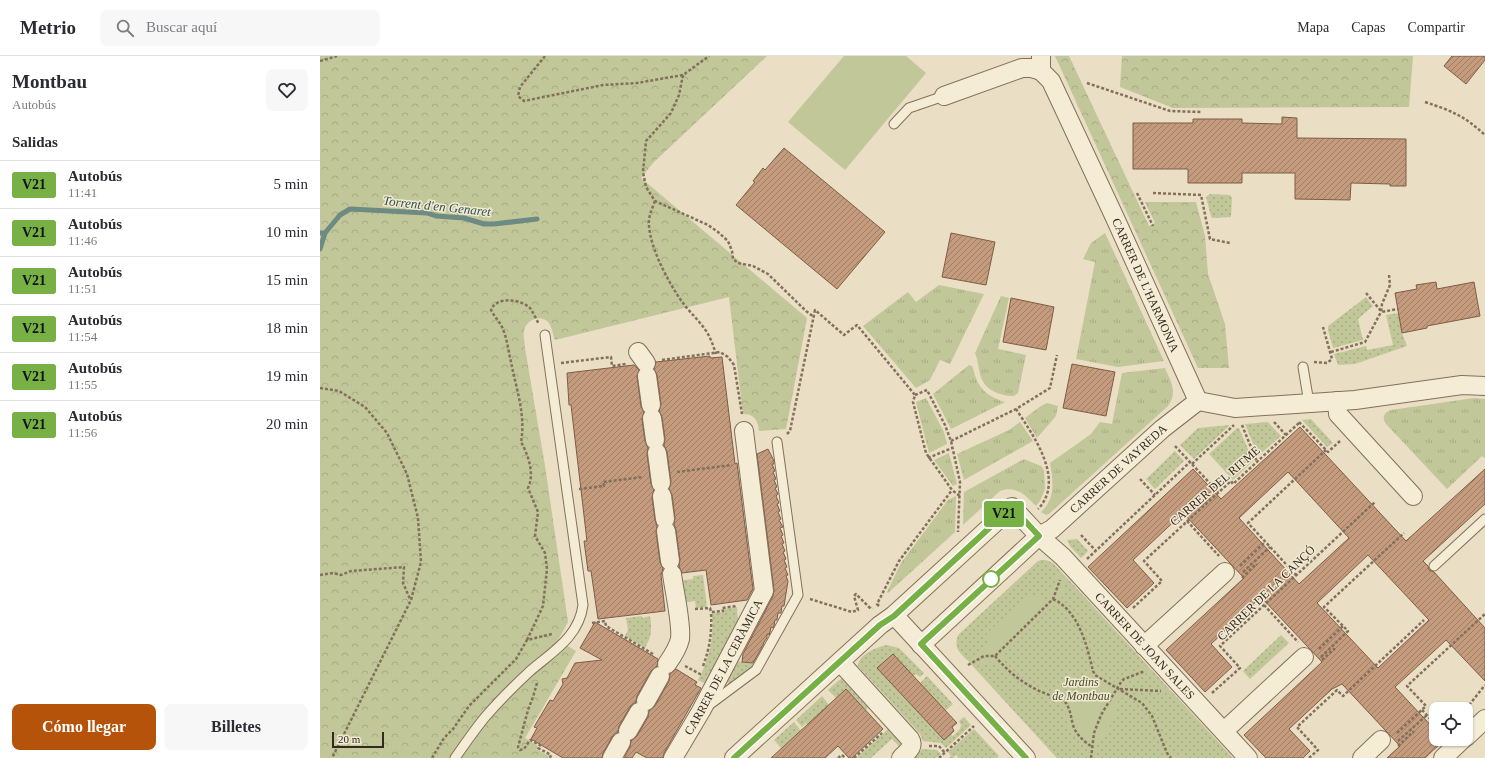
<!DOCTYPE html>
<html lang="es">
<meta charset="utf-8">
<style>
body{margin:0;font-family:"Times New Roman",serif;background:#f7f7f7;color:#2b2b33;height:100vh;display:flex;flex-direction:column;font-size:15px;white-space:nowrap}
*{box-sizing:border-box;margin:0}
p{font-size:13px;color:#7c7c81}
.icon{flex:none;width:22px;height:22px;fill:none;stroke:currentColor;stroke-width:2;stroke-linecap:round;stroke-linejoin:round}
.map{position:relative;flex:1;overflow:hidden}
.panel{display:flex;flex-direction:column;background:#fff;width:320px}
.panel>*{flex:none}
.badge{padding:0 8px;border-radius:3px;font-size:14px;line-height:26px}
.fabs{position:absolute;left:1109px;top:646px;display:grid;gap:8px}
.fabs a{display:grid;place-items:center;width:44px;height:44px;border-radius:8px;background:#fff;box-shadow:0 1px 3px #0004;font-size:20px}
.scale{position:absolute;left:12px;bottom:10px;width:52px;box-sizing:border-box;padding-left:4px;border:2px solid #34291f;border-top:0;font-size:11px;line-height:14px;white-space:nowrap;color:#34291f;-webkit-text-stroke:3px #f2e9d3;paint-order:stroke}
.map>.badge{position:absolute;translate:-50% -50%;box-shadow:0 0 0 2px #fff}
h2{padding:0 12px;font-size:15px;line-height:36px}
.round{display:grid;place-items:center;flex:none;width:42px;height:42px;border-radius:8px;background:#f7f7f7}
.head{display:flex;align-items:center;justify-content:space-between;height:68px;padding:0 12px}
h1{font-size:19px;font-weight:800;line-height:30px}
.action{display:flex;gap:8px;margin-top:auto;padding:8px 12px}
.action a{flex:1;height:46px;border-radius:8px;background:#b45309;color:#fff;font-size:16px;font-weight:800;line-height:46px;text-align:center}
.action a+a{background:#f7f7f7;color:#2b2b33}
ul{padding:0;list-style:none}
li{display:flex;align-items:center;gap:12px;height:48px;padding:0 12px;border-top:1px solid #e1e1e2}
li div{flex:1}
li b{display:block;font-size:15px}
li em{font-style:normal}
li .badge{min-width:44px;font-weight:700;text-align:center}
header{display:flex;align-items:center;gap:24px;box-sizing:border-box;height:56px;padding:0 20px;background:#fff;border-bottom:1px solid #e1e1e2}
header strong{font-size:19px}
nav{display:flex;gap:22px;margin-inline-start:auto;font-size:14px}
.search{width:280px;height:36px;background:#f7f7f7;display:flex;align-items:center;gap:10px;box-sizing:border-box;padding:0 14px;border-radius:8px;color:#7c7c81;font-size:15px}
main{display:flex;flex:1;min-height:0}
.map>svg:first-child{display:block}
</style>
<header>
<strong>Metrio</strong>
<div class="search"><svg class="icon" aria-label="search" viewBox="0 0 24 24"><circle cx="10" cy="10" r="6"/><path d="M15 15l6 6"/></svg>Buscar aquí</div>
<nav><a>Mapa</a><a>Capas</a><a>Compartir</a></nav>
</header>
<main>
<section class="panel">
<div class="head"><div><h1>Montbau</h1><p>Autobús</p></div><a class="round"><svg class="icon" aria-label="heart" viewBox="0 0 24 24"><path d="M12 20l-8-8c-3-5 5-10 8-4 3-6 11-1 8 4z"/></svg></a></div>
<h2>Salidas</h2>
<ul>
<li><span class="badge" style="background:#77b045;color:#111">V21</span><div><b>Autobús</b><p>11:41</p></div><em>5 min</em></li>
<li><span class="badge" style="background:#77b045;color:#111">V21</span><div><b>Autobús</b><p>11:46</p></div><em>10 min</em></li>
<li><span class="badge" style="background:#77b045;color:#111">V21</span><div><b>Autobús</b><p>11:51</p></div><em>15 min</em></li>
<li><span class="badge" style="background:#77b045;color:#111">V21</span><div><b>Autobús</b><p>11:54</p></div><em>18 min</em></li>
<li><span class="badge" style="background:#77b045;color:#111">V21</span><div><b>Autobús</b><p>11:55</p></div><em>19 min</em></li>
<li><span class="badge" style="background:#77b045;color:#111">V21</span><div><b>Autobús</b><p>11:56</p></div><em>20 min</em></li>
</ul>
<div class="action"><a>Cómo llegar</a><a>Billetes</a></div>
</section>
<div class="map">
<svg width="1165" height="702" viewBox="0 0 1165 702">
<defs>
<pattern id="grass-tufts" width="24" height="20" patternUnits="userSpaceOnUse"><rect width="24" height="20" fill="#c1c799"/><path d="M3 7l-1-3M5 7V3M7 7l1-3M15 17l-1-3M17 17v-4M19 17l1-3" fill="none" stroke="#a6ab83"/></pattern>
<pattern id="forest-crowns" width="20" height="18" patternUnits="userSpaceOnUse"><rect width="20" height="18" fill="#c1c799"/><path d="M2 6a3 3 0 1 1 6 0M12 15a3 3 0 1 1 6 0" fill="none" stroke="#a6ab83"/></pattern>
<pattern id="garden-dots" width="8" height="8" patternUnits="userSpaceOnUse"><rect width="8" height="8" fill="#c1c799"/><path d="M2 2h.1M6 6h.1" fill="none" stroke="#a6ab83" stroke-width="1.8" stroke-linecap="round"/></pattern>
<pattern id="building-hatch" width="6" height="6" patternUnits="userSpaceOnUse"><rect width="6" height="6" fill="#c49b7d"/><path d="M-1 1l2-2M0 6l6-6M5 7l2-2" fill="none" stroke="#a07e66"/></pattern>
</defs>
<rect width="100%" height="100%" fill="#eadec4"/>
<g fill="url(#grass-tufts)">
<polygon points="785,177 844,305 798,311 756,303 775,206 763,203 771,187"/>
<polygon points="619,229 664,238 630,308 620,304 610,324 596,332 543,270 588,236 596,246"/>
<path d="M681,240L689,242L678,293L706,299L698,337L694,340C679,340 664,334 660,318C658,311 658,304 655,297Z"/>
<path d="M649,309L652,310C654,314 654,318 656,322C661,336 672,342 685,346L631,373L613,338Z"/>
<path d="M845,312C851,326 858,336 848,350L729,458L726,459L721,456C736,442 733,425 730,407L771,378L780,366L792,368L802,317Z"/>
<polygon points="606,342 624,376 627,388 609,397 596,346"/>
<path d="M1154,342L1165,343V402L1162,400L1127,433L1066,368C1062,362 1063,357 1071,354Z"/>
<polygon points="727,347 738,350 736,360 717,382 705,362 721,350"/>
<polygon points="700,366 713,385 644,424 637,398 689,374"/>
<polygon points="629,397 637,428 633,430 614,404"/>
<path d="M704,403L721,410L724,414L725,433L720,445L716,450C705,439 696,429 680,435L643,469L644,436Z"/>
<polygon points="636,440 635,476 568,537 567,536 581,507 628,444"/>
</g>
<g fill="url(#forest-crowns)">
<path d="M0,0H447L333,107L321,122L487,262L466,373L439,375C438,364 434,358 423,358L409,241L235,284C233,279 232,270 228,266C220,258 205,264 204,276C203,281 205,287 205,292L225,410L248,566L238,584L256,595L205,682L218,690L216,693L229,700L228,702H0Z"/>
<polygon points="735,0 749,0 829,170 835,167 825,146 876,146 885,180 888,218 905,268 909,312 878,312"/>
<polygon points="802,0 1093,0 1089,51 853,52 800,31"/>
</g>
<g fill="#c1c799">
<polygon points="524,0 586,0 606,17 525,114 468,66"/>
<path d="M721,504H725L733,507L913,702H737L638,594C636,588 636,584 640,578L717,506Z"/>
</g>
<g fill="url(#garden-dots)">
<polygon points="890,138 910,139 912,142 911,161 892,162 891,160 886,141"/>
<polygon points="1046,241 1053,250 1038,263 1043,284 1013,292 1008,274 1008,270"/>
<polygon points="1079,257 1082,277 1087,290 1035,308 1018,309 1014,298 1046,290 1047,294 1073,289 1066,259"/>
<polygon points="991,363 1013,387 1007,391 982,364"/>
<polygon points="948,366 961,380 938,400 925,368"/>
<polygon points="910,369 874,403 860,389 878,372"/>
<polygon points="917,372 919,372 933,405 913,424 889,398"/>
<polygon points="855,395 864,405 835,433 826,423"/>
<polygon points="757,483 768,495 761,502 750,490 747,484"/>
<path d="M721,504C730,503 734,509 740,515L727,544L709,537L666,578L669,588L647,604C639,596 633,589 639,578L717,506Z"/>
<polygon points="383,519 387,551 376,552 375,545 360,547 357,525 373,523 373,520"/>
<path d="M748,523L827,609C817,617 803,617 796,627L776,616L764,576L754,559L741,541Z"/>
<path d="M733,550C736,550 739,549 742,551C754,559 772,602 770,616C768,623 752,637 746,640C730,639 686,618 683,602L685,596Z"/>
<path d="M417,551L418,567L388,629L378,624C390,602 394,581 392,557L404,556V553Z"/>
<path d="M322,560V562L330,560C332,575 332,579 325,592L305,580L308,574L306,562Z"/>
<polygon points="961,579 969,587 930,623 923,615"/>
<path d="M567,589L579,592L604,617L600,621L596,618L593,620L557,612L621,681L628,675L633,680L640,673L641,669L639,665L644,661L651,669L626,692L621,687L603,685L600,678L538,610C538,598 560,590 567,589Z"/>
<polygon points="417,605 435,608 431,613 408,628 407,626"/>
<path d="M667,606C681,606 697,625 708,633C719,639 732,641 743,646L749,670L754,679L767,692V702H737L655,612V611Z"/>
<polygon points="832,614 849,633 805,630 805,627 806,626 824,619"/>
<polygon points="607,620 633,648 625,655 600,627"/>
<polygon points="522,623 548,652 546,654 526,633 516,642 508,634 519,624"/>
<path d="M810,635L853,637L913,702H866L851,696C836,672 839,649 809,636Z"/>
<polygon points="502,640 509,649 488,669 486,667 482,671 476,664"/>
<path d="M806,640C829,645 837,677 845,696V699L842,702H774L776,690L790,670L795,658L798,645L802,642Z"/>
<polygon points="474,666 481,675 461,692 454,684"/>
<polygon points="568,673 581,688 579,690 572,683 551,702 536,702"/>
<polygon points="654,673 679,700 677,702 639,702 636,699 633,702 629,702 631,700 628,696"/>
<polygon points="602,693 617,694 621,698 616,702 594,702"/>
</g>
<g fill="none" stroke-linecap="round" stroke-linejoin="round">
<g stroke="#6d8a83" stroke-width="5">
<polyline points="0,177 5,177 20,159 30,153 107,157 116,160 144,162 164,168 174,168 217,163"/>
<polyline points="0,193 5,177"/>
</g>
</g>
<g fill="url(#building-hatch)" stroke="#7f5c44" fill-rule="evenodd">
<polygon points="1132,0 1165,0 1165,4 1146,28 1124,10"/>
<polygon points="962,61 977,62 977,82 1086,83 1086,130 1070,130 1070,128 1031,127 1030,144 975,143 975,117 922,117 922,127 868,127 868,113 813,113 813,67 873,67 873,63 922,63 922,67 962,68"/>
<polygon points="464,92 565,176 517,233 416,149 435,126 433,125 443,112 445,114"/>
<polygon points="631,177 675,186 666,229 622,221"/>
<polygon points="1116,226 1117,233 1154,226 1160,260 1107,270 1107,272 1082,277 1075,237 1097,233 1096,229"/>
<polygon points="691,242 734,251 726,294 683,286"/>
<polygon points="390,300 390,302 402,301 415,408 417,407 433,533 427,544 391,549 386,514 362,517 359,510 360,504 356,474 354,468 355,462 352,439 349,433 351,426 347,396 344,389 345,383 342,361 339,355 341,348 337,319 334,313 336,306"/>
<polygon points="752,308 795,316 786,360 743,352"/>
<polygon points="314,309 319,314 317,321 321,350 324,356 322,363 325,385 328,392 327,398 331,428 334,434 332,441 335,464 337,470 336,476 340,506 343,513 341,519 345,555 278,563 271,515 268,515 264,485 267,485 251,349 249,349 247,317"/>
<path d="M980,371L1086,485L1165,413V448L1103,505L1108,510L1109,514L1114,516L1165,572V625L1126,584L1075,631L1116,675V683L1124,684L1105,702H1067L1080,690L1022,628L1012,633L969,673L990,695L983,702H946L924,679L1002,606L941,541L891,588L912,611L885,636L846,594L924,522L863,457L813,504L834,527L807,552L768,511L873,413L901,443ZM968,416L1029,482L979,528L919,462ZM1048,499L1109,564L1058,612L997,547Z"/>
<polygon points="448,393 454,405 454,408 452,408 455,415 453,416 456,423 454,424 457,431 455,432 458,438 456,440 459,447 457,448 460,455 458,456 461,463 459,464 463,471 460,472 463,479 461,480 464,487 462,488 465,495 463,496 466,503 464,504 467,511 465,512 468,519 466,520 468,525 464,550 462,550 461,557 458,557 457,564 455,564 454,570 453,572 451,571 450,576 449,579 447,578 447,582 444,586 443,589 433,607 422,606 423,598 453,540 454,534 437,398"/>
<polygon points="275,566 338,603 337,610 331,615 317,640 316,646 310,651 299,670 298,676 292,681 283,697 282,702 243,702 211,683 217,672 214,671 230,644 233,645 243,628 242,623 247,622 255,607 282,604 260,592"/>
<polygon points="573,598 637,667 632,671 634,675 624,684 557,612"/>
<polygon points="356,613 377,626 375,629 381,632 344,697 343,702 327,702 316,696 312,702 304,702 310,691 311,685 317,680 328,661 329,655 335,650 349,625 350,618"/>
<polygon points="526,633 563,673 532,702 529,702 518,690 505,702 451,702"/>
</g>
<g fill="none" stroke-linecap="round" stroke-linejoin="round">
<g stroke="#83705c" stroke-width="11">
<g id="lane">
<polyline points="574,68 589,52 624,40"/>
<polyline points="983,311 989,347"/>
<polyline points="1114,510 1165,463"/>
<polyline points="389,649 436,614 478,539 457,386"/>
<path d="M135,702C145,688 155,673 166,660C179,645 194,630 209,616C232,596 259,581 263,549L225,279"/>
</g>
</g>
<g stroke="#83705c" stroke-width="20">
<g id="street">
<path id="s1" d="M721,0V15L731,25L795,162L878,345"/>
<polyline points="624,40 702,12 711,12 721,15"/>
<polyline points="318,296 326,307"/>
<polyline points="327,320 331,349"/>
<polyline points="878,345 915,352 1035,344 1142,329 1165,330"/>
<polyline points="1017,345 1018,358 1093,440"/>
<polyline points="332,362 335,384"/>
<polyline points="337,397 341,427"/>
<polyline points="342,440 345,463"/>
<polyline points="346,475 350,505"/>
<polyline points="574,559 706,702"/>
<path id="s2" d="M601,589L719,480L732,473L842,373L878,345"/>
<polyline points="824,590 905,516"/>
<path d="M520,606L590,683C595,691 587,696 581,702"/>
<path d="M347,608C352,601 358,592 360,583C362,568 354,534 352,518"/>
<polyline points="326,645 340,620"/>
<polyline points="308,675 319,656"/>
<polyline points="904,675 984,601"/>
<polyline points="1146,681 1165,663"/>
<polyline points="292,702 301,686"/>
<path id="s3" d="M353,702L381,655L444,535L424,375"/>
<path id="s4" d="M414,702L560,569L574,559L692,451L719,480L743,501L928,702"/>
<polyline points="1042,702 1061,684"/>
<polyline points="1123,702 1143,683"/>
</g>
</g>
<g stroke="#83705c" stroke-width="2.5" stroke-dasharray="3 2" stroke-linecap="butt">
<polyline points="225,0 200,31 198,40 204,45 283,29 317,27 363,19 389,0"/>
<polyline points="0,5 17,0"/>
<polyline points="363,19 359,39 351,57 326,85 323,116 326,131 335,145 388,169 398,176 408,185 412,195 413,203 418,207 433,210 448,218 486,255 494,261"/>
<polyline points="767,27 850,55 882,56"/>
<path d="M1105,46C1132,55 1143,59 1165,79"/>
<polyline points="817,137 833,170"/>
<polyline points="833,137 881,139 890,183 910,187"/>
<path d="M335,145C332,153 328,161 329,169C330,192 349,228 363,247C371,258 383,268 389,280C392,286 394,292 396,298"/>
<polyline points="1069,219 1070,229 1062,248 1061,256 1078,253"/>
<polyline points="1046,237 1061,255"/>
<polyline points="1011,296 1045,286 1061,256"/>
<polyline points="342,304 400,296 408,301 414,309 422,358"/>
<polyline points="994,306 1007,307 1012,303 1003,271"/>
<polyline points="241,307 291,301 292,310 306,308"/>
<polyline points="0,332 19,335 45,351 67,377 87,418 98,462 101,506 91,544 12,702"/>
<polyline points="595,339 607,334 625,369 631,385 640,426 638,476"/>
<path d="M696,353C713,379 746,424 718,453"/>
<polyline points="954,366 966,379"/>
<polyline points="979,366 1008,396 1020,385"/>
<polyline points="922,369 937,406"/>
<polyline points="467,378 470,375 495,254 524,279 537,269 595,339 593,346 606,397 632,434 640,440"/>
<polyline points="631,385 696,353 730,332 737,299"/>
<polyline points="855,390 898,436"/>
<polyline points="608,402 632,392"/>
<polyline points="872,408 914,369"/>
<polyline points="357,416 412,409"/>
<polyline points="820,423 835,439"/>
<polyline points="259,433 284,430 283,426 323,421"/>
<polyline points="867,465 899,500"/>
<polyline points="761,479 776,495"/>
<polyline points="767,503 870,406"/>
<polyline points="920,510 945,486"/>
<polyline points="923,516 950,491"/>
<polyline points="0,519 13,517 21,519 31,515 84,511 83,527 90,543"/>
<polyline points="976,519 928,467 1006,394"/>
<polyline points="922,522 936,508 937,509"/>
<polyline points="490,543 532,556 538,554 534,540 536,538 551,553 552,552"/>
<path d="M733,543C759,555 767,590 773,615L775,619L822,647L832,660L847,697L851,702"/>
<polyline points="944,549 978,586"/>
<polyline points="559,550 557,548 579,505 632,434"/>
<polyline points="813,552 842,525 824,505 911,425 913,428 980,366"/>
<polyline points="375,553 390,552 391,556 403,555 402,552 417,550"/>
<polyline points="272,567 285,565 286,570 333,598"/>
<path d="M207,584L223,550L227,513L225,497L215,480L218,456L208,432C215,418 208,398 201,386C206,359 196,332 191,306C188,294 187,280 181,269C178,264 174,260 171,254C176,240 201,243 210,252C213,256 216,263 219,268"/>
<polyline points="999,593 1023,570"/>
<path d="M675,600C692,621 716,637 743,643C751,653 750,658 753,669C756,679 764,685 772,691"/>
<polyline points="1001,601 1028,575 1004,551 1084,477"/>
<polyline points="1002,604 1014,593 1015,594"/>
<polyline points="648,609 664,600 675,600 733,543 740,524"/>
<polyline points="365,610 380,618 378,620"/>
<path d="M383,610C390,592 392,575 391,556"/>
<polyline points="217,627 213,641 208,654 198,691 200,694 204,693 210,684 220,689 218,692 231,699 230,702"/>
<polyline points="800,633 841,635"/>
<polyline points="892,637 920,612 900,590 1055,446"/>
<polyline points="1146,653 1165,629"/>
<polyline points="1102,654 1116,669"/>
<polyline points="1077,677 1106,650 1087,630 1165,558"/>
<polyline points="1078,685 1107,659"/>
<polyline points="609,690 619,690 625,697"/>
<polyline points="1078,690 1093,676 1094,677"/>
<polyline points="112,702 124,682 133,673 149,650 196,603 207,584 232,578"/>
<polyline points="518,702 522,699 525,702"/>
<polyline points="534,702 562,677"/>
<polyline points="619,702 654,670"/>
<polyline points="771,702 774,677 781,659 801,626 804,623 825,615"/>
<polyline points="989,702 998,694 977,671 1017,634 1023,640 1104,564"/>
</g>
<use href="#lane" stroke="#f5ecd6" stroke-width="9"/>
<use href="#street" stroke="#f5ecd6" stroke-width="18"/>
</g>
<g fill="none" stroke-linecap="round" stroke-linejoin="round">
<g stroke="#fff" stroke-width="9">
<polyline id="line" points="414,702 560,569 574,560 692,451 719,480 601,588 706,702"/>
</g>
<use href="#line" stroke="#77b045" stroke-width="6"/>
</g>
<circle fill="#fff" stroke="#77b045" stroke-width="2" cx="671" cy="523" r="8"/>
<g text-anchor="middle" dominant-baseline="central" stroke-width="3" stroke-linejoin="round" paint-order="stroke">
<g font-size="12" fill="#34291f" stroke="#f2e9d3">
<text stroke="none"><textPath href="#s1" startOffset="254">CARRER DE L'HARMONIA</textPath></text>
<text stroke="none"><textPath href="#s2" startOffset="265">CARRER DE VAYREDA</textPath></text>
<text transform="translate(895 430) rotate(-41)">CARRER DEL RITME</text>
<text transform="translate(946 537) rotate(-44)">CARRER DE LA CANÇÓ</text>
<text stroke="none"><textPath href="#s4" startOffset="567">CARRER DE JOAN SALES</textPath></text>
<text stroke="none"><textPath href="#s3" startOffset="104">CARRER DE LA CERÀMICA</textPath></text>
</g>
<g font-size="12" font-style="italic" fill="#454e27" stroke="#f2e9d3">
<text x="761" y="626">Jardins<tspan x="761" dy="14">de Montbau</tspan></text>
</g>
<g font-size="13" font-style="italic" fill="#2f5250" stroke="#f2e9d3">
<text transform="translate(117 150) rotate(6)">Torrent d'en Genaret</text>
</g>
</g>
</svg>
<div class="fabs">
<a><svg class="icon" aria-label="locate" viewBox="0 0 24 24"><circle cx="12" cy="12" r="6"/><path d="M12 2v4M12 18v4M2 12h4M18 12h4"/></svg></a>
</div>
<div class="scale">20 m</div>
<b class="badge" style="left:684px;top:458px;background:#77b045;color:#111">V21</b>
</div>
</main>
